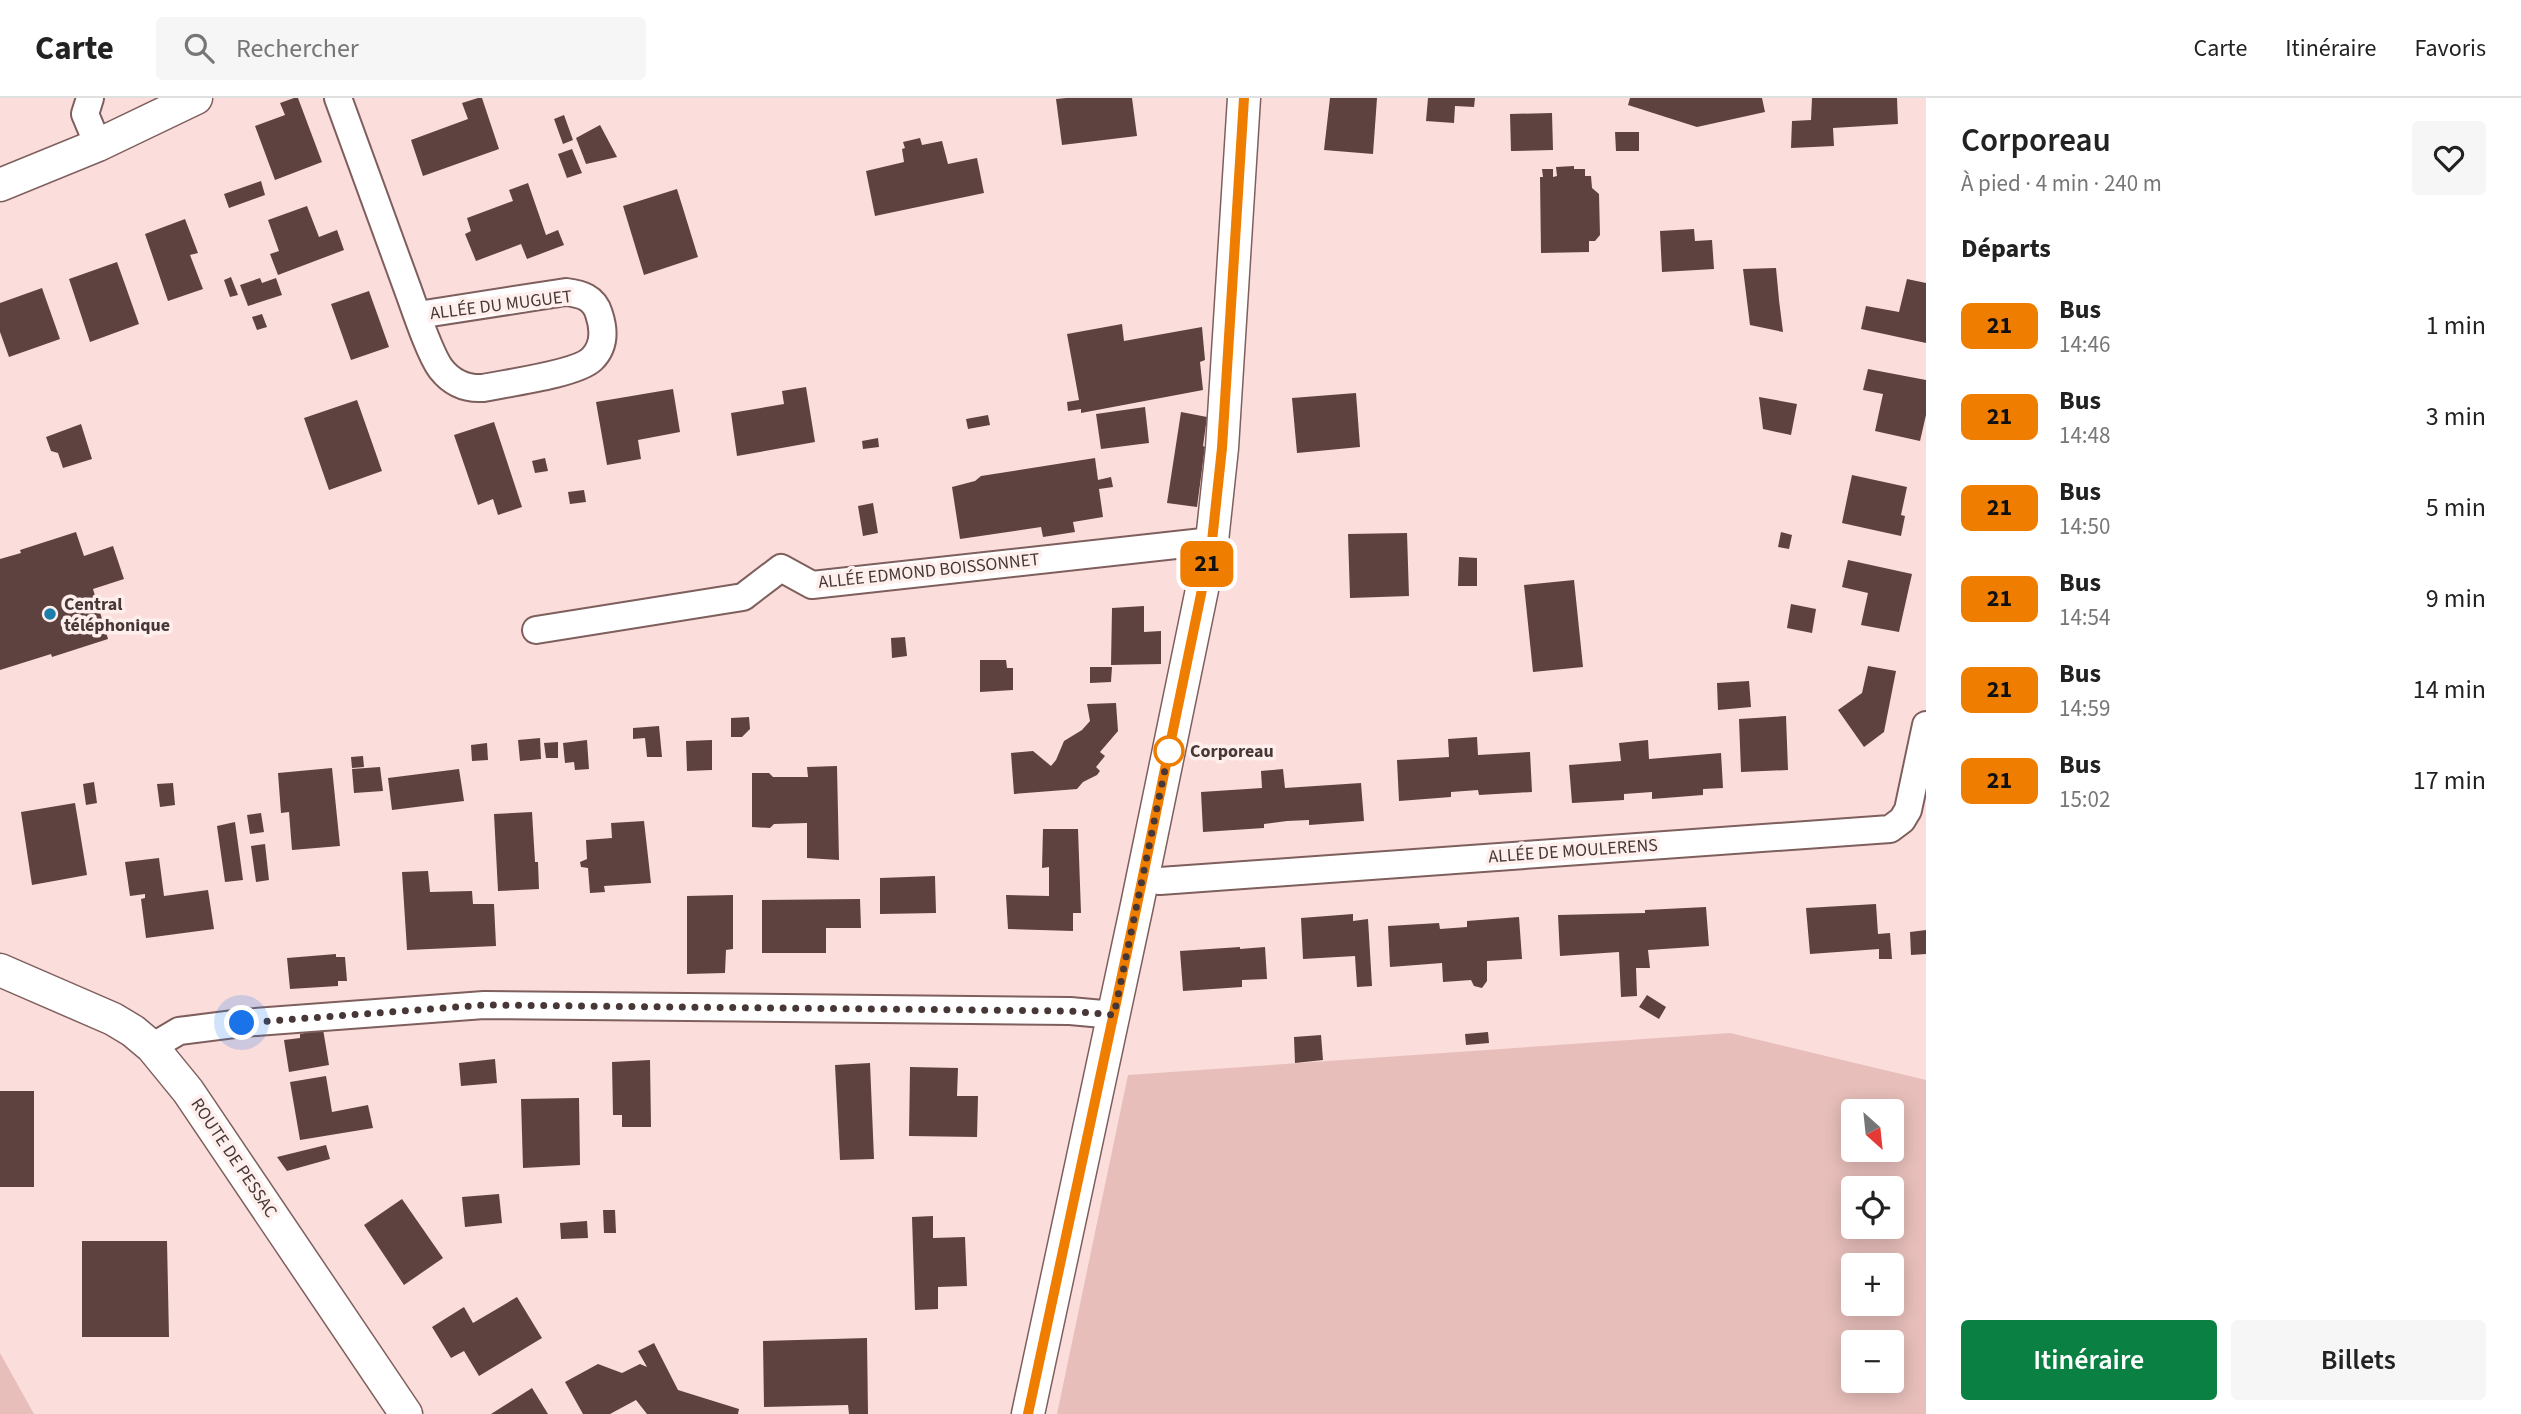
<!DOCTYPE html>
<html lang="fr">
<meta charset="utf-8">
<style>
body{margin:0;font-family:"Source Sans 3",sans-serif;background:#f6f6f6;color:#222;height:100vh;display:flex;flex-direction:column;font-size:26px;white-space:nowrap}
*{box-sizing:border-box;margin:0}
p{font-size:23px;color:#767676}
.icon{flex:none;width:38px;height:38px;fill:none;stroke:currentColor;stroke-width:2;stroke-linecap:round;stroke-linejoin:round}
.map{position:relative;flex:1;overflow:hidden}
.details{display:flex;flex-direction:column;background:#fff;width:595px}
.details>*{flex:none}
.badge{padding:0 14px;border-radius:10px;font-size:24px;line-height:46px}
.needle{width:46px;rotate:153deg}
.tools{position:absolute;left:1841px;top:1001px;display:grid;gap:14px}
.tools a{display:grid;place-items:center;width:63px;height:63px;border-radius:7px;background:#fff;box-shadow:0 4px 18px #0003;font-size:35px}
.you{position:absolute;width:35px;height:35px;margin:-18px;border:5px solid #fff;border-radius:50%;background:#1a73e8;box-shadow:0 0 0 10px #1a73e833}
.map>.badge{position:absolute;translate:-50% -50%;box-shadow:0 0 0 4px #fff}
h2{padding:0 35px;font-size:26px;line-height:63px}
.round{display:grid;place-items:center;flex:none;width:74px;height:74px;border-radius:7px;background:#f6f6f6}
.overview{display:flex;align-items:center;justify-content:space-between;height:119px;padding:0 35px}
h1{font-size:33px;font-weight:600;line-height:52px}
.action{display:flex;gap:14px;margin-top:auto;padding:14px 35px}
.action a{flex:1;height:80px;border-radius:7px;background:#0b8043;color:#fff;font-size:28px;font-weight:600;line-height:80px;text-align:center}
.action a+a{background:#f6f6f6;color:#222}
ul{padding:0;list-style:none}
li{display:flex;align-items:center;gap:21px;height:91px;padding:0 35px}
li div{flex:1}
li b{display:block;font-size:26px}
li em{font-style:normal}
li .badge{min-width:77px;font-weight:700;text-align:center}
header{display:flex;align-items:center;gap:42px;box-sizing:border-box;height:98px;padding:0 35px;background:#fff;border-bottom:2px solid #e0e0e0}
header strong{font-size:33px}
nav{display:flex;gap:38px;margin-inline-start:auto;font-size:24px}
.search{width:490px;height:63px;background:#f6f6f6;display:flex;align-items:center;gap:18px;box-sizing:border-box;padding:0 24px;border-radius:7px;color:#767676;font-size:26px}
main{display:flex;flex:1;min-height:0}
.map>svg:first-child{display:block}
</style>
<header>
<strong>Carte</strong>
<div class="search"><svg class="icon" aria-label="search" viewBox="0 0 24 24"><circle cx="10" cy="10" r="6"/><path d="M15 15l6 6"/></svg>Rechercher</div>
<nav><a>Carte</a><a>Itinéraire</a><a>Favoris</a></nav>
</header>
<main>
<div class="map">
<svg width="1926" height="1316" viewBox="0 0 1926 1316">
<rect width="100%" height="100%" fill="#fbdedb"/>
<g fill="#e7beba" fill-rule="evenodd">
<path d="M1730,935L1926,982V1316H1057L1128,977ZM1853,1013H1892V1052H1853ZM1853,1090H1892V1129H1853ZM1853,1167H1892V1206H1853ZM1853,1244H1892V1283H1853Z"/>
<polygon points="0,1255 34,1316 0,1316"/>
</g>
<g fill="#5e423f">
<polygon points="294,0 298,0 322,64 275,82 255,28 285,17 280,5"/>
<polygon points="478,0 482,0 499,51 423,78 411,42 468,21 462,5"/>
<polygon points="1066,0 1132,0 1137,38 1062,47 1056,1"/>
<polygon points="1330,0 1377,0 1373,56 1324,52"/>
<polygon points="1428,0 1475,0 1474,9 1455,8 1454,25 1426,23"/>
<polygon points="1630,0 1762,0 1765,14 1697,29 1628,7"/>
<polygon points="1812,0 1897,0 1898,26 1833,30 1834,48 1791,50 1792,23 1811,22"/>
<polygon points="1552,15 1553,52 1511,53 1510,16"/>
<polygon points="564,17 573,42 563,46 554,21"/>
<polygon points="600,27 617,59 586,66 576,40"/>
<polygon points="1615,34 1639,34 1639,53 1616,53"/>
<polygon points="920,40 922,47 942,43 948,66 977,60 984,95 875,118 866,73 904,64 902,51 905,50 903,44"/>
<polygon points="572,51 582,75 567,80 558,56"/>
<polygon points="1574,68 1574,71 1585,71 1585,78 1591,78 1592,90 1599,96 1600,137 1595,143 1589,143 1589,154 1541,155 1540,79 1543,79 1542,71 1553,71 1553,79 1557,78 1556,69"/>
<polygon points="261,83 265,97 229,110 224,96"/>
<polygon points="528,85 546,137 558,132 564,147 527,161 521,146 476,163 465,136 471,133 467,120 513,103 509,92"/>
<polygon points="677,91 698,159 644,177 623,108"/>
<polygon points="307,108 319,139 337,132 344,152 278,177 270,156 279,153 268,122"/>
<polygon points="185,121 198,155 190,157 203,191 168,203 145,136"/>
<polygon points="1694,131 1695,143 1712,142 1714,171 1662,174 1660,133"/>
<polygon points="117,164 139,226 90,244 69,181"/>
<polygon points="1776,170 1779,202 1783,234 1750,227 1743,171"/>
<polygon points="231,179 238,197 230,199 224,182"/>
<polygon points="260,180 262,185 276,180 282,197 248,208 240,187"/>
<polygon points="1907,181 1926,185 1926,245 1861,231 1866,208 1899,214"/>
<polygon points="42,190 60,241 9,259 0,234 0,205"/>
<polygon points="369,193 389,249 351,262 331,206"/>
<polygon points="262,216 267,229 257,232 252,219"/>
<polygon points="1122,226 1124,243 1202,229 1205,262 1200,264 1203,292 1081,315 1081,311 1068,313 1067,304 1079,302 1067,236"/>
<polygon points="1868,271 1926,282 1926,317 1920,343 1875,333 1883,296 1863,292"/>
<polygon points="806,289 815,344 737,358 731,315 784,306 782,293"/>
<polygon points="673,291 680,334 638,342 641,361 607,367 596,304"/>
<polygon points="1356,295 1360,349 1297,355 1292,300"/>
<polygon points="1759,299 1797,306 1791,337 1763,331"/>
<polygon points="357,302 382,373 329,392 304,320"/>
<polygon points="1145,309 1149,345 1101,351 1096,316"/>
<polygon points="1181,314 1207,319 1203,348 1205,349 1197,409 1167,405"/>
<polygon points="988,317 990,327 968,331 966,321"/>
<polygon points="494,324 522,409 498,417 493,401 478,407 454,337"/>
<polygon points="81,326 92,361 63,370 58,355 51,353 46,339"/>
<polygon points="878,340 879,349 863,351 862,343"/>
<polygon points="545,360 548,373 535,375 532,363"/>
<polygon points="1095,360 1098,382 1111,379 1113,389 1099,391 1103,419 1073,424 1075,434 1043,439 1041,429 960,441 952,389 975,383 981,378"/>
<polygon points="1852,377 1907,389 1901,417 1905,418 1901,438 1842,425"/>
<polygon points="584,392 586,404 570,406 568,394"/>
<polygon points="873,405 878,435 863,438 858,408"/>
<polygon points="76,434 84,458 113,448 124,481 93,491 108,541 52,559 51,556 0,572 0,461 21,455 20,452"/>
<polygon points="1781,434 1792,437 1789,451 1778,449"/>
<polygon points="1407,435 1409,498 1350,500 1348,436"/>
<polygon points="1459,459 1477,460 1477,488 1458,488"/>
<polygon points="1848,462 1912,476 1899,534 1861,527 1868,495 1842,489"/>
<polygon points="1574,482 1583,569 1533,574 1524,487"/>
<polygon points="1791,506 1816,511 1812,535 1787,530"/>
<polygon points="1144,508 1144,534 1161,533 1161,566 1111,567 1112,510"/>
<polygon points="905,539 907,558 892,560 891,540"/>
<polygon points="980,562 1006,562 1007,570 1013,570 1013,592 980,594"/>
<polygon points="1868,568 1896,573 1884,634 1864,649 1838,612 1862,595"/>
<polygon points="1090,569 1112,569 1111,584 1090,585"/>
<polygon points="1749,583 1751,609 1718,612 1717,585"/>
<polygon points="1116,605 1118,633 1100,654 1105,658 1096,669 1100,673 1097,677 1083,684 1077,691 1014,696 1011,655 1033,653 1051,668 1056,662 1064,643 1082,632 1090,623 1087,606"/>
<polygon points="1786,618 1788,672 1741,674 1739,621"/>
<polygon points="749,619 750,631 742,639 731,639 731,620"/>
<polygon points="659,628 662,659 647,659 645,640 633,641 633,630"/>
<polygon points="1477,639 1478,657 1530,654 1532,694 1479,697 1478,692 1451,694 1451,699 1399,703 1397,662 1449,659 1448,641"/>
<polygon points="540,640 541,661 520,663 518,642"/>
<polygon points="587,642 589,671 575,672 574,664 565,665 563,645"/>
<polygon points="712,642 712,672 687,673 686,643"/>
<polygon points="1648,642 1649,661 1721,655 1723,690 1703,691 1703,697 1652,701 1652,694 1624,696 1624,702 1572,705 1569,667 1621,663 1619,645"/>
<polygon points="558,644 558,660 546,660 544,645"/>
<polygon points="487,645 488,662 472,663 471,647"/>
<polygon points="363,658 364,669 352,670 351,659"/>
<polygon points="837,668 839,762 807,760 807,725 774,726 770,730 752,729 752,675 769,675 773,679 808,679 807,669"/>
<polygon points="380,669 383,693 354,695 352,671"/>
<polygon points="332,670 340,748 292,752 289,714 281,715 278,675"/>
<polygon points="459,671 464,703 392,712 388,680"/>
<polygon points="1283,671 1285,690 1361,685 1364,723 1309,727 1309,722 1287,723 1264,726 1264,730 1203,734 1201,694 1262,690 1261,673"/>
<polygon points="94,684 97,705 86,707 83,686"/>
<polygon points="173,685 175,707 160,709 157,686"/>
<polygon points="75,705 87,777 32,787 21,714"/>
<polygon points="532,714 535,764 538,764 539,791 498,793 494,716"/>
<polygon points="261,715 264,734 250,736 247,717"/>
<polygon points="644,723 651,785 604,788 605,794 590,795 588,770 581,769 580,764 587,761 586,742 612,740 611,725"/>
<polygon points="235,724 243,782 225,784 217,728"/>
<polygon points="1043,731 1078,731 1081,815 1073,815 1073,833 1008,831 1006,797 1049,798 1049,769 1042,770"/>
<polygon points="265,746 269,782 256,784 251,748"/>
<polygon points="159,760 164,798 208,792 214,831 146,840 141,801 145,800 145,796 130,798 125,764"/>
<polygon points="428,773 430,794 472,793 473,806 494,806 496,848 407,852 402,774"/>
<polygon points="935,778 936,815 880,816 880,780"/>
<polygon points="733,797 733,851 726,852 725,875 687,876 687,798"/>
<polygon points="860,801 861,830 826,830 826,855 762,855 762,802"/>
<polygon points="1876,806 1878,836 1890,835 1892,861 1879,861 1879,851 1810,856 1806,810"/>
<polygon points="1706,809 1709,848 1648,852 1650,870 1636,870 1637,898 1621,899 1619,854 1560,858 1558,817 1645,815 1645,812"/>
<polygon points="1353,816 1353,823 1368,821 1372,888 1357,889 1355,858 1303,861 1301,820"/>
<polygon points="1519,819 1522,861 1487,863 1487,883 1482,890 1474,888 1471,882 1443,884 1442,865 1390,869 1388,828 1439,825 1440,831 1467,829 1467,823"/>
<polygon points="1926,832 1926,856 1911,857 1910,834"/>
<polygon points="1240,849 1240,851 1265,849 1267,881 1242,882 1242,889 1183,893 1180,853"/>
<polygon points="336,856 336,859 345,859 347,883 338,883 338,888 290,891 287,860"/>
<polygon points="1647,897 1666,909 1659,921 1639,909"/>
<polygon points="323,931 329,967 289,974 284,942 300,940 300,936"/>
<polygon points="1488,934 1489,945 1466,947 1465,936"/>
<polygon points="1321,937 1323,962 1295,965 1294,939"/>
<polygon points="495,961 497,985 461,988 459,965"/>
<polygon points="650,962 651,1029 622,1029 622,1017 613,1017 612,964"/>
<polygon points="870,965 874,1061 840,1062 835,967"/>
<polygon points="910,969 958,970 957,998 978,998 977,1039 909,1038"/>
<polygon points="326,978 332,1014 368,1007 373,1030 300,1042 290,984"/>
<rect x="0" y="993" width="34" height="96"/>
<polygon points="579,1000 580,1067 523,1070 521,1001"/>
<polygon points="326,1047 330,1061 287,1073 277,1059"/>
<polygon points="499,1096 502,1125 465,1129 462,1099"/>
<polygon points="402,1101 443,1160 404,1187 364,1127"/>
<polygon points="603,1112 615,1112 616,1135 604,1135"/>
<polygon points="933,1118 933,1140 965,1139 967,1188 938,1189 938,1211 915,1212 912,1119"/>
<polygon points="587,1123 588,1140 561,1141 560,1125"/>
<polygon points="82,1143 167,1143 169,1239 82,1239"/>
<polygon points="517,1199 542,1240 479,1278 464,1253 451,1260 432,1229 464,1209 473,1225"/>
<polygon points="867,1240 868,1316 849,1316 848,1307 764,1309 763,1243"/>
<polygon points="654,1245 678,1292 739,1311 738,1316 647,1316 636,1302 610,1316 583,1316 565,1284 598,1266 622,1275 640,1266 647,1269 638,1253"/>
<polygon points="532,1290 548,1316 491,1316"/>
</g>
<g fill="none" stroke-linecap="round" stroke-linejoin="round">
<g stroke="#7e5f5d" stroke-width="30">
<g id="minor">
<polyline points="90,0 85,16 98,47"/>
<path d="M338,0C361,64 385,128 408,192C415,211 430,257 441,271C452,285 466,291 483,290C507,285 577,276 592,261C605,248 604,231 599,216C594,199 581,196 566,194L418,217"/>
<polyline points="536,532 743,499 781,470 812,487 1212,443"/>
<polyline points="1142,781 1160,783 1890,731 1902,722 1908,712 1926,627"/>
<polyline points="152,949 179,933 242,925 484,907 1070,913 1114,917"/>
</g>
</g>
<g stroke="#7e5f5d" stroke-width="35">
<g id="tertiary">
<polyline points="0,87 98,47 196,0"/>
<polyline points="0,872 113,921 133,933 152,949 188,993 406,1316"/>
<polyline points="1028,1316 1137,807 1212,443 1222,350 1244,0"/>
</g>
</g>
<use href="#minor" stroke="#fff" stroke-width="26"/>
<use href="#tertiary" stroke="#fff" stroke-width="32"/>
</g>
<g fill="none" stroke-linecap="round" stroke-linejoin="round">
<g stroke="#fff" stroke-width="16">
<polyline id="line" points="1028,1316 1137,807 1212,443 1222,350 1244,0"/>
</g>
<use href="#line" stroke="#ee7d00" stroke-width="10"/>
<polyline stroke="#473837" stroke-width="7" stroke-dasharray="0 12.6" points="242,925 484,907 1070,913 1114,917 1170,647 1169,653"/>
</g>
<circle fill="#1b7da9" stroke="#feefed" stroke-width="2.5" cx="50" cy="516" r="7"/>
<circle fill="#fff" stroke="#ee7d00" stroke-width="3.5" cx="1169" cy="653" r="14"/>
<g text-anchor="middle" dominant-baseline="central" stroke-width="7" stroke-linejoin="round" paint-order="stroke">
<g font-size="18" fill="#473837" stroke="#feefed">
<text transform="translate(501 207) rotate(-7)">ALLÉE DU MUGUET</text>
<text transform="translate(929 473) rotate(-6)">ALLÉE EDMOND BOISSONNET</text>
<text transform="translate(1573 753) rotate(-4)">ALLÉE DE MOULERENS</text>
<text transform="translate(234 1060) rotate(56)">ROUTE DE PESSAC</text>
</g>
<g font-size="18" font-weight="bold" fill="#473837" stroke="#feefed" text-anchor="start">
<text x="64" y="506">Central<tspan x="64" dy="21">téléphonique</tspan></text>
</g>
<g font-size="18" font-weight="bold" fill="#473837" stroke="#feefed" text-anchor="start">
<text x="1190" y="653">Corporeau</text>
</g>
</g>
</svg>
<div class="tools">
<a><svg class="needle" viewBox="-14 -14 28 28"><path d="M0-13l5 13h-10z" fill="#e53935"/><path d="M0 13l5-13h-10z" fill="#767676"/></svg></a>
<a><svg class="icon" aria-label="locate" viewBox="0 0 24 24"><circle cx="12" cy="12" r="6"/><path d="M12 2v4M12 18v4M2 12h4M18 12h4"/></svg></a>
<a>+</a>
<a>−</a>
</div>
<div class="you" style="left:242px;top:925px"></div>
<b class="badge" style="left:1207px;top:466px;background:#ee7d00;color:#111">21</b>
</div>
<section class="details">
<div class="overview"><div><h1>Corporeau</h1><p>À pied · 4 min · 240 m</p></div><a class="round"><svg class="icon" aria-label="heart" viewBox="0 0 24 24"><path d="M12 20l-8-8c-3-5 5-10 8-4 3-6 11-1 8 4z"/></svg></a></div>
<h2>Départs</h2>
<ul>
<li><span class="badge" style="background:#ee7d00;color:#111">21</span><div><b>Bus</b><p>14:46</p></div><em>1 min</em></li>
<li><span class="badge" style="background:#ee7d00;color:#111">21</span><div><b>Bus</b><p>14:48</p></div><em>3 min</em></li>
<li><span class="badge" style="background:#ee7d00;color:#111">21</span><div><b>Bus</b><p>14:50</p></div><em>5 min</em></li>
<li><span class="badge" style="background:#ee7d00;color:#111">21</span><div><b>Bus</b><p>14:54</p></div><em>9 min</em></li>
<li><span class="badge" style="background:#ee7d00;color:#111">21</span><div><b>Bus</b><p>14:59</p></div><em>14 min</em></li>
<li><span class="badge" style="background:#ee7d00;color:#111">21</span><div><b>Bus</b><p>15:02</p></div><em>17 min</em></li>
</ul>
<div class="action"><a>Itinéraire</a><a>Billets</a></div>
</section>
</main>
